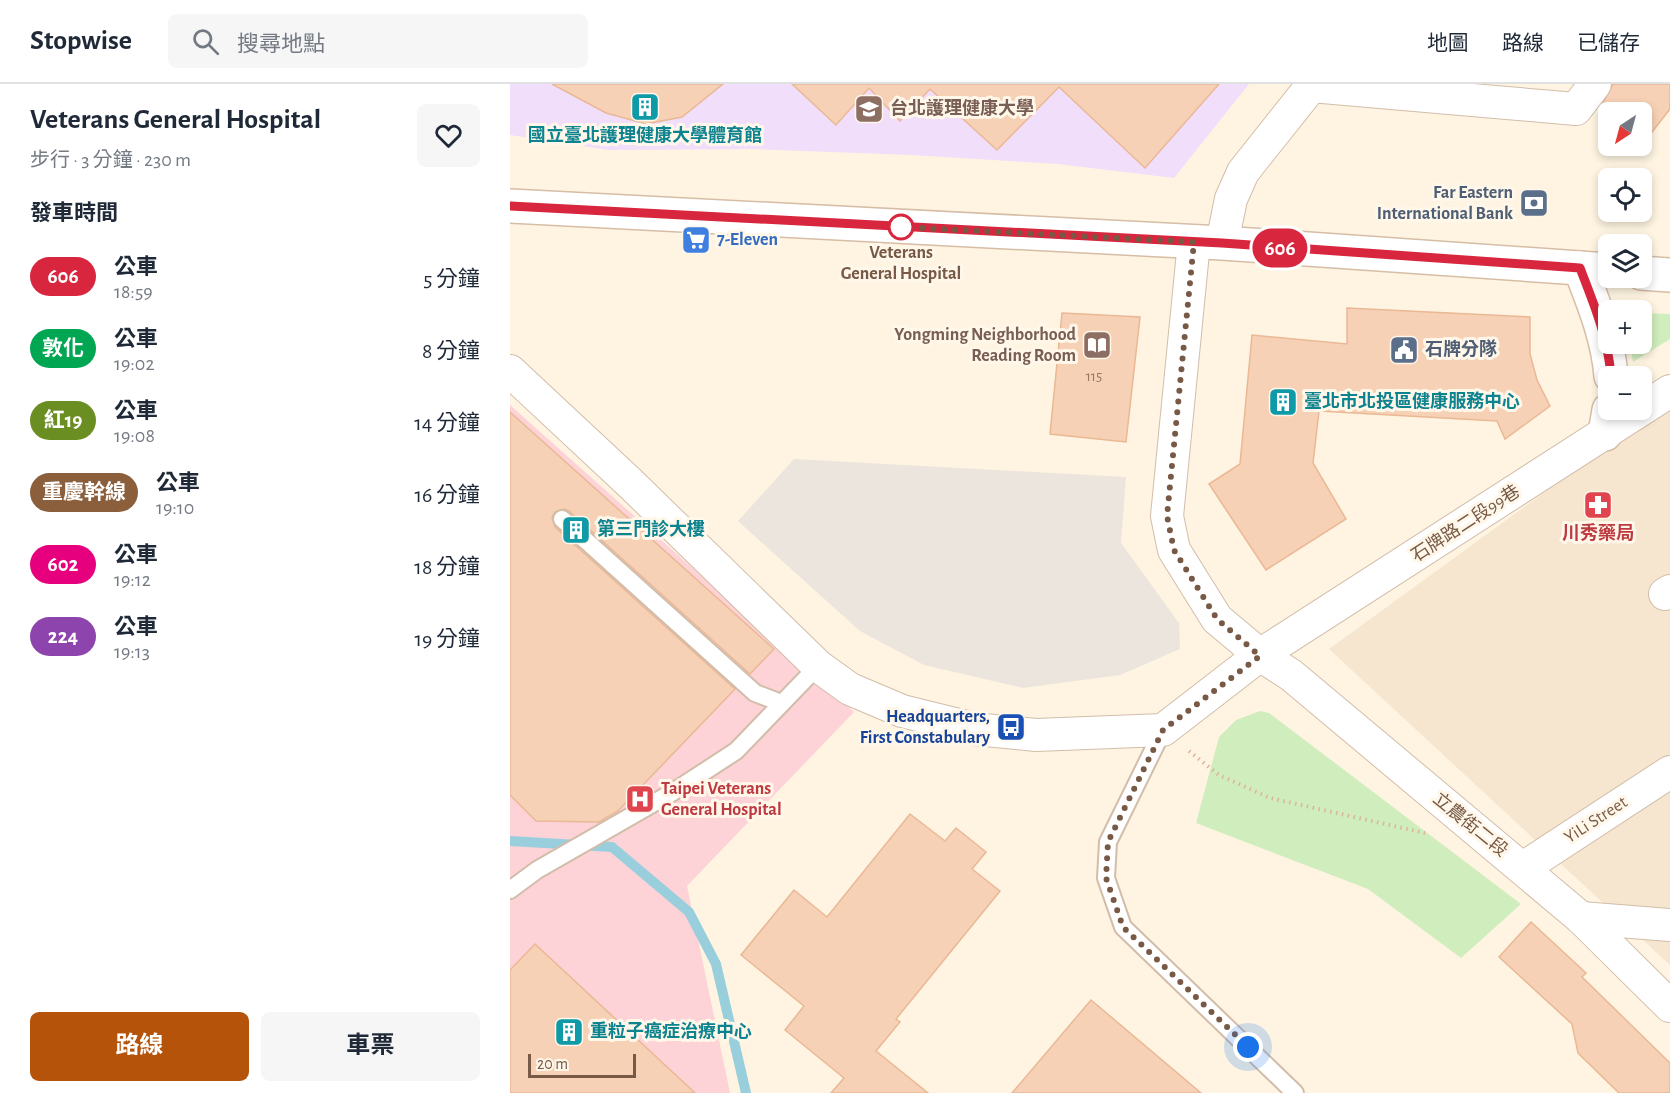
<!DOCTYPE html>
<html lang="zh-TW">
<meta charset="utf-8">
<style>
body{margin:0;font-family:"Alegreya Sans","Noto Sans TC",sans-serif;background:#f6f6f7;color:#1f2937;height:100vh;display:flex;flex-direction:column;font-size:22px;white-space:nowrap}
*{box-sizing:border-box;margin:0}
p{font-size:20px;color:#747a83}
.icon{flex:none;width:33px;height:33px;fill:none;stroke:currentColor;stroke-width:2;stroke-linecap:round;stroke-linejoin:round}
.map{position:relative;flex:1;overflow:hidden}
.panel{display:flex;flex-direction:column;background:#fff;width:510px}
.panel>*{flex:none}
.badge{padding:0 12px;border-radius:20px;font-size:21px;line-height:39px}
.needle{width:39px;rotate:216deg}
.controls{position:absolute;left:1088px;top:18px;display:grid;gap:12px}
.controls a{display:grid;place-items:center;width:54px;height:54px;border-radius:9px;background:#fff;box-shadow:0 3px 9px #0003;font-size:30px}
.scale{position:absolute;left:18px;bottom:15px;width:108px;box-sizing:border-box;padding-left:6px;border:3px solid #775946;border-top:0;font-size:16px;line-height:21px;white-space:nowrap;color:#775946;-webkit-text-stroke:4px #fff7e9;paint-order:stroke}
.you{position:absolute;width:30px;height:30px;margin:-15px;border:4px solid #fff;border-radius:50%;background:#1a73e8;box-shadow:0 0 0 9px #1a73e833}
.map>.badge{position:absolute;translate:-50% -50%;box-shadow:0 0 0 3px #fff}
h2{padding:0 30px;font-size:22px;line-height:54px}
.round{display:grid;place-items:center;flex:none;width:63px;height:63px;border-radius:9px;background:#f6f6f7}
.headline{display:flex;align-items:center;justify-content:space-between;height:102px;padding:0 30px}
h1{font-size:28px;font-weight:700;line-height:45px}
.cta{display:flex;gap:12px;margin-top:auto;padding:12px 30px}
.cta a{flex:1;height:69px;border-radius:9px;background:#b45309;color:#fff;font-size:24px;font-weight:700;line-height:69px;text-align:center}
.cta a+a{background:#f6f6f7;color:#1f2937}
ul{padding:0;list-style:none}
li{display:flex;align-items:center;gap:18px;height:72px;padding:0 30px}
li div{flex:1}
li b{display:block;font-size:22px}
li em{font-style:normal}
li .badge{min-width:66px;font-weight:700;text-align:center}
header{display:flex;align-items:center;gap:36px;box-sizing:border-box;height:84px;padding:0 30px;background:#fff;border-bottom:2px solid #e0e1e3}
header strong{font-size:28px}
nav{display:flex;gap:33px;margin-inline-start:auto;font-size:21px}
.search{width:420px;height:54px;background:#f6f6f7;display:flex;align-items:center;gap:15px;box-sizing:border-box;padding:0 21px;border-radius:9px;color:#747a83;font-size:22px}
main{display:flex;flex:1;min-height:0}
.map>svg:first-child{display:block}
</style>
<header>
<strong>Stopwise</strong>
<div class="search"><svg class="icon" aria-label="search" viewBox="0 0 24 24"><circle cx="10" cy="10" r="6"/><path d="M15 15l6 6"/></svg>搜尋地點</div>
<nav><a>地圖</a><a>路線</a><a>已儲存</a></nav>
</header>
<main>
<section class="panel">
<div class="headline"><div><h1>Veterans General Hospital</h1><p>步行 · 3 分鐘 · 230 m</p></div><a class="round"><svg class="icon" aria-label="heart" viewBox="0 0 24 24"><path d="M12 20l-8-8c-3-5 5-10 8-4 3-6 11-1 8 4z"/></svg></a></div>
<h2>發車時間</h2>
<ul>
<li><span class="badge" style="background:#d7263d;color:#fff">606</span><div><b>公車</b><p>18:59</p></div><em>5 分鐘</em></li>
<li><span class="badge" style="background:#00a651;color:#fff">敦化</span><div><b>公車</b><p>19:02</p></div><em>8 分鐘</em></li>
<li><span class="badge" style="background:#6b8e23;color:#fff">紅19</span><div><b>公車</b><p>19:08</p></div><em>14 分鐘</em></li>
<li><span class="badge" style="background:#8b5e3c;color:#fff">重慶幹線</span><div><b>公車</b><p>19:10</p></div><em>16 分鐘</em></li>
<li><span class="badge" style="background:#e6007e;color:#fff">602</span><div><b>公車</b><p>19:12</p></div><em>18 分鐘</em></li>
<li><span class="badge" style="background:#8e44ad;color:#fff">224</span><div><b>公車</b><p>19:13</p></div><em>19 分鐘</em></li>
</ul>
<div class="cta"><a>路線</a><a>車票</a></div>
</section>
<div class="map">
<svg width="1160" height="1009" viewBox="0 0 1160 1009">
<rect width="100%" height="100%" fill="#fef4e1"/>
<polygon fill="#f6e6cf" points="1160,317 1160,881 819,565"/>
<polygon fill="#ece5dd" points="284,375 616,393 611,459 669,539 670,565 610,591 513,604 414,581 350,547 228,437"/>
<polygon fill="#f1defa" points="0,0 739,0 664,94 548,80 401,71 241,65 98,66 0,51"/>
<polygon fill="#fdd3d7" points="0,321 344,628 177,802 220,1009 0,1009"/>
<g fill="#d0edbe">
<polygon points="1131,229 1160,230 1160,255 1123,278 1120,260 1131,260"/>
<polygon points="750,627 759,629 1011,820 951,874 858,805 686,739 709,653 726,636"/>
</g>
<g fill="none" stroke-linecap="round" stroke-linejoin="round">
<polyline stroke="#99cfdc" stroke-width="10" points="0,757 102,763 179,828 206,880 236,1009"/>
</g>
<g fill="#f6d1b6" stroke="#eab895" stroke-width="1.5">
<polygon points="42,0 213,0 172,33 136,40 96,29"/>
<polygon points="282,0 709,0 635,84 549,3 487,66 420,5 390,37 359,4 326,41"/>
<polygon points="1103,0 1160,0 1160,25 1131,62 1131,28 1105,28 1093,19"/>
<polygon points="837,224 1020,233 1020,270 1027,296 1040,322 995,355 987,337 809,327 803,379 836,435 756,486 699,400 730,380 742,251 837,260"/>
<polygon points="552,229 630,233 616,358 540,350"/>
<polygon points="0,328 264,565 240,590 59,427 54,425 45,428 42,433 45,443 225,605 108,727 89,738 26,737 0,711"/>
<polygon points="400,730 435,757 446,744 476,768 462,785 490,807 386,935 390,938 366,967 418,1009 321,1009 334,994 275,946 294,922 231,871 284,806 317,833"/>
<polygon points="1021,838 1076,889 1072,893 1160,979 1160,1009 1109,1009 1068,969 1062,940 989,873"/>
<polygon points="25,860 185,1009 0,1009 0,886"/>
<polygon points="581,916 691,1009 502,1009"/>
</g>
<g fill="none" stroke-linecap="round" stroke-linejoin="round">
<g stroke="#d2bdaa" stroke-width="20">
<g id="lane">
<polyline points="52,435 245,609 271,619"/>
<polyline points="653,646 598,758 596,794 613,843 785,1009"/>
<polyline points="0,806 27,786 163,708 226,667 308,582"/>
</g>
</g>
<g stroke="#d2bdaa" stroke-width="34">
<g id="street">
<polyline points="801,2 1066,25 1085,0"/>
<polyline points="684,158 657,432 664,466 707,535 750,571 781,591 1071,834 1160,922"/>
<polyline points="712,159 721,115 733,88 803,0"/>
<polyline points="0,287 120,399 308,582 340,605 392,627 465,645 526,651 653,646 750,571 1160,307"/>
<polyline points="1155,510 1160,507"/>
<polyline points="1013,784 1160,688"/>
<polyline points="1071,834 1160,841"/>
</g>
</g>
<g stroke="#d6bda6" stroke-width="36">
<g id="secondary">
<polyline points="0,122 712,159 1098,186"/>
<path d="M1070,184C1084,220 1098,254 1101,292"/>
<polyline points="1131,189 1160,191"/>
<polyline points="1095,350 1099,326"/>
</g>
</g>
<polyline stroke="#dbb599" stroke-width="4" stroke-dasharray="1.5 4.5" stroke-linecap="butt" points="679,667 709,691 760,714 915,749"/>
<use href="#lane" stroke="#fff" stroke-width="16"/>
<use href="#street" stroke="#fff" stroke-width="32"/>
<use href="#secondary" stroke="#fff" stroke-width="33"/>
</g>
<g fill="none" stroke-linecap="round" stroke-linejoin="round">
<g stroke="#fff" stroke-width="14">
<path id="line" d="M0,122L712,159L1070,184C1084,220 1098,254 1101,292"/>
</g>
<use href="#line" stroke="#d7263d" stroke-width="9"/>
<polyline stroke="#775946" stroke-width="6" stroke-dasharray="0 10.8" points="391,143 684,158 657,432 664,466 707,535 750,572 653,646 598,758 596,794 613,843 738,963"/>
</g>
<defs>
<g id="building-square" transform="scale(1.5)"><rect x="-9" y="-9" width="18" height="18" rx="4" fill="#0f9aa8" stroke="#fff7e9"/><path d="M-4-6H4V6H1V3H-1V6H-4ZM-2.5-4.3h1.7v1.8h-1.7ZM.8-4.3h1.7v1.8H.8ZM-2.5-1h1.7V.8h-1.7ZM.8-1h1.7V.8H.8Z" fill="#fff"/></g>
<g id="university-square" transform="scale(1.5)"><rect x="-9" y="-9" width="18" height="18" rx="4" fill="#8d6e63" stroke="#fff7e9"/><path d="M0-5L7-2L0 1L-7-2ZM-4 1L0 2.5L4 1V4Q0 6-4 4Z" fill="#fff"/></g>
<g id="bank-square" transform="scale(1.5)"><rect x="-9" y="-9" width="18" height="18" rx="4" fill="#5c6f8a" stroke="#fff7e9"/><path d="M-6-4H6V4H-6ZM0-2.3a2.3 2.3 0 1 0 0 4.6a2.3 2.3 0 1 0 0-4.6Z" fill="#fff"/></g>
<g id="supermarket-square" transform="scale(1.5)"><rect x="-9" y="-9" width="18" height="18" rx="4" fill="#3f7fe0" stroke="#fff7e9"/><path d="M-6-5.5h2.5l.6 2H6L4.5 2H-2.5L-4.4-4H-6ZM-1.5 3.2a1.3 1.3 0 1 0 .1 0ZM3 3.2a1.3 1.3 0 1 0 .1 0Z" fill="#fff"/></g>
<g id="library-square" transform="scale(1.5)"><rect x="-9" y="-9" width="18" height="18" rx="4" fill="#8d6e63" stroke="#fff7e9"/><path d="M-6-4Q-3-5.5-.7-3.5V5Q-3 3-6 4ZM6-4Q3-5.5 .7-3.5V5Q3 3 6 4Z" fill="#fff"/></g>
<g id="civic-square" transform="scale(1.5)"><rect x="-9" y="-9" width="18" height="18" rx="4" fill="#5c6f8a" stroke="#fff7e9"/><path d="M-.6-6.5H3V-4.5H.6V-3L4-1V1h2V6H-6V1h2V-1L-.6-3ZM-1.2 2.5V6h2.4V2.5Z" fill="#fff"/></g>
<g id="pharmacy-square" transform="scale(1.5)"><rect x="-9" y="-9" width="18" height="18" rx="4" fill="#e0444e" stroke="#fff7e9"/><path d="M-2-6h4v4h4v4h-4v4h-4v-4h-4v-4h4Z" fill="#fff"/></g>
<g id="bus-square" transform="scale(1.5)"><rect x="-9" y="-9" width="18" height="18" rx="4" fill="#1a4fb4" stroke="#fff7e9"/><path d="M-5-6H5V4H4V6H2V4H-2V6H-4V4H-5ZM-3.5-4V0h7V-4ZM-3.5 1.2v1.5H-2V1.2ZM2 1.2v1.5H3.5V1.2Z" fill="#fff"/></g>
<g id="hospital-square" transform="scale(1.5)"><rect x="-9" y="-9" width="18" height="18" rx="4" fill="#e0444e" stroke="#fff7e9"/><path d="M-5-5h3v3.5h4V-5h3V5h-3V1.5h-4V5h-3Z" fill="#fff"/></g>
</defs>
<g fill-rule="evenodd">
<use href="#building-square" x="135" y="23"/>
<use href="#university-square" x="359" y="25"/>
<use href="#bank-square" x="1024" y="119"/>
<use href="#supermarket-square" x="186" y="156"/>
<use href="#library-square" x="587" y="261"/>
<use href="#civic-square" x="894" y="266"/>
<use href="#building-square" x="773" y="318"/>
<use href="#pharmacy-square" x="1088" y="421"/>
<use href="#building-square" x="66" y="446"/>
<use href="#bus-square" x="501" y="643"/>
<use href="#hospital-square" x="130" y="715"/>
<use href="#building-square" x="59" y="948"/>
</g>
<circle fill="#fff" stroke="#d7263d" stroke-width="3" cx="391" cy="143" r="12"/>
<g text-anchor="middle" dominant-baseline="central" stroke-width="6" stroke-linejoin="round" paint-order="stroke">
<g font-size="15" fill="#977762">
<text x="584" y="292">115</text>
</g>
<g font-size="18" font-weight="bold" fill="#785e54" stroke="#fff7e9" text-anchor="start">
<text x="380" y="25">台北護理健康大學</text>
<text x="566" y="251" text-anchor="end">Yongming Neighborhood<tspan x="566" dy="21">Reading Room</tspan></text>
</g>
<g font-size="18" font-weight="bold" fill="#0d838f" stroke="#fff7e9" text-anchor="start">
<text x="135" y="52" text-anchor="middle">國立臺北護理健康大學體育館</text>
<text x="794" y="318">臺北市北投區健康服務中心</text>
<text x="87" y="446">第三門診大樓</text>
<text x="80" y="948">重粒子癌症治療中心</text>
</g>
<g font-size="18" font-weight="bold" fill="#4e5e75" stroke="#fff7e9" text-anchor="end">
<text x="1003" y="109">Far Eastern<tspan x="1003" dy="21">International Bank</tspan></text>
<text x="915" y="266" text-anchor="start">石牌分隊</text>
</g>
<g font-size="18" font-weight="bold" fill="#366cbe" stroke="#fff7e9" text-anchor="start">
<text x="207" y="156">7-Eleven</text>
</g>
<g font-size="18" font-weight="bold" fill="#775946" stroke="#fff7e9">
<text x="391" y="169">Veterans<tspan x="391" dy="21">General Hospital</tspan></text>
</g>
<g font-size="18" fill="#775946" stroke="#fff7e9">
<text transform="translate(956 440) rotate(-33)">石牌路二段99巷</text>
<text transform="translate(1086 736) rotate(-33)">YiLi Street</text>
<text transform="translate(960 741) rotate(39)">立農街二段</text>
</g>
<g font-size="18" font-weight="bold" fill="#be3a42" stroke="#fff7e9">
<text x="1088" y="450">川秀藥局</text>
<text x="151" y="705" text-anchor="start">Taipei Veterans<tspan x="151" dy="21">General Hospital</tspan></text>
</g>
<g font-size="18" font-weight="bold" fill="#164399" stroke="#fff7e9" text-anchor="end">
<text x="480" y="633">Headquarters,<tspan x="480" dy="21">First Constabulary</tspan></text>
</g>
</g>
</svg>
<div class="controls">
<a><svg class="needle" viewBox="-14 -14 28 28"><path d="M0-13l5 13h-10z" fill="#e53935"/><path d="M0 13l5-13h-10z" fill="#747a83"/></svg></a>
<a><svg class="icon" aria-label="locate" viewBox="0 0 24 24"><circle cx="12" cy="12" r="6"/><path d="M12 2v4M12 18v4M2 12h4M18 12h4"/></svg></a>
<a><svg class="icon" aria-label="layers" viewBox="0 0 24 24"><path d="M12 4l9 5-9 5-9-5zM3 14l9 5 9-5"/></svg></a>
<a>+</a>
<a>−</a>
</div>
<div class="scale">20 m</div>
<div class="you" style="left:738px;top:963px"></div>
<b class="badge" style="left:770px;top:164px;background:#d7263d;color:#fff">606</b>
</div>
</main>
